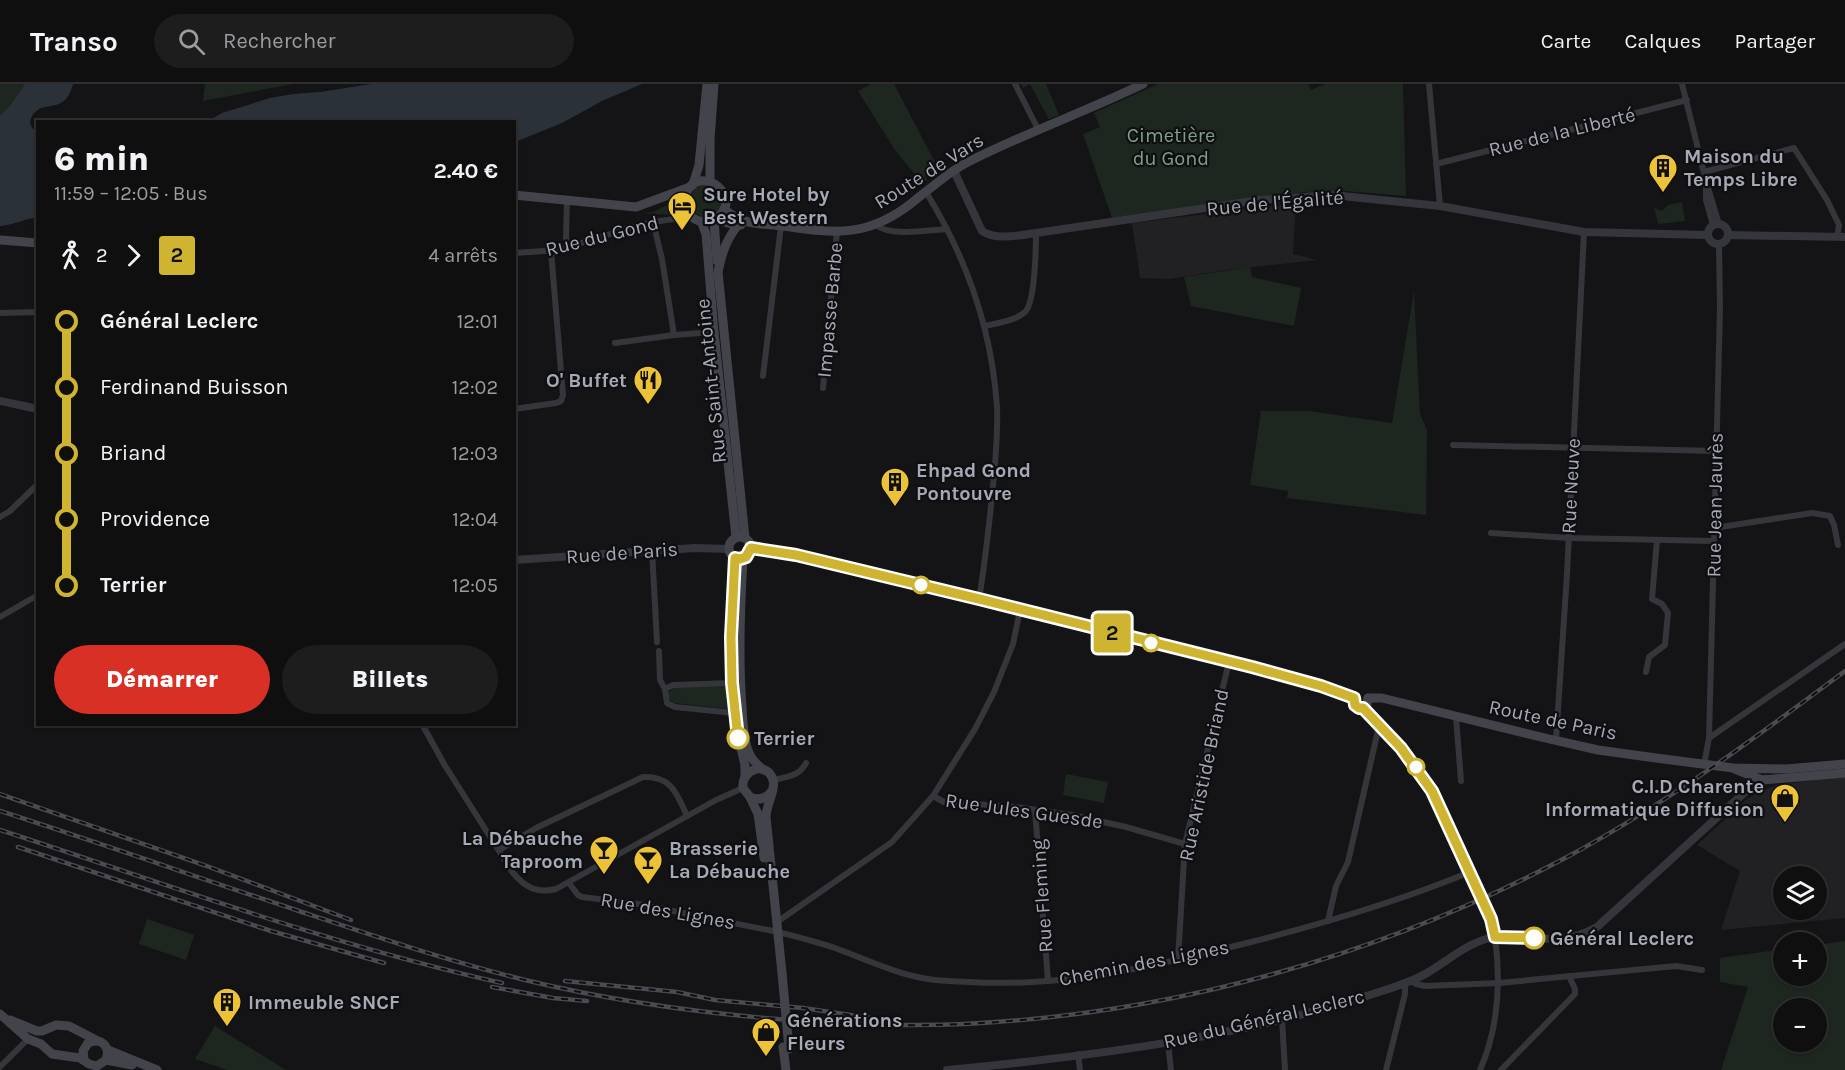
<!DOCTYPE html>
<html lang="fr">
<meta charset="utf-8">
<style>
body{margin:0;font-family:Karla,sans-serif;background:#1d1d1e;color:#f1f3f6;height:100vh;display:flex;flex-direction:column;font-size:22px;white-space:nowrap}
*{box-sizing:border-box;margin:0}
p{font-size:20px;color:#9b9c9f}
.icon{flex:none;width:33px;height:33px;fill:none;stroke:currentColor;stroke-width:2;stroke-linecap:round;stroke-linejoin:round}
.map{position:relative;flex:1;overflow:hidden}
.details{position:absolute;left:36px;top:36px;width:480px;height:606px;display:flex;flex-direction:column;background:#0f0f10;border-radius:0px;box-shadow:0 2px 4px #0004,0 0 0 2px #2f2f30}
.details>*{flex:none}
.badge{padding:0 12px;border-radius:4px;font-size:21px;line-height:39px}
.fabs{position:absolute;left:1773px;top:782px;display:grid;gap:12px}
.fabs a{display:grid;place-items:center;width:54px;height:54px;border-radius:50%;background:#0f0f10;box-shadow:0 2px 4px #0004,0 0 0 2px #2f2f30;font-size:30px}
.map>.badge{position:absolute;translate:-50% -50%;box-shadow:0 0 0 3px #fff}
.legs{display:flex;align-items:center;gap:9px;height:66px;padding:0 18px;font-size:20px}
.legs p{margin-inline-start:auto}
.headline{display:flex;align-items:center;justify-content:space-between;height:102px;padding:0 18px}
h1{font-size:33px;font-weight:800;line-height:45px}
.button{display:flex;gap:12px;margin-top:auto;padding:12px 18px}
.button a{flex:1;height:69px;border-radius:36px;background:#d93025;color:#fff;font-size:24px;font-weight:800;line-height:69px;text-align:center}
.button a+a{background:#1d1d1e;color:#f1f3f6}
ul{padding:0 18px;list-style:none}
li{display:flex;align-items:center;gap:21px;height:66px;font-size:22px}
li i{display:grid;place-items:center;width:9px;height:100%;margin:0 8px;background:currentColor}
li i::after{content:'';width:15px;height:15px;margin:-8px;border:4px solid;border-radius:50%;background:#0f0f10}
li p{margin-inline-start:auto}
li:first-child i{background:linear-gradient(#0000 50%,currentColor 0)}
li:last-child i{background:linear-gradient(currentColor 50%,#0000 0)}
header{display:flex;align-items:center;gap:36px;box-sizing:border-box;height:84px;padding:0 30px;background:#0f0f10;border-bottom:2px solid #2f2f30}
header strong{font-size:28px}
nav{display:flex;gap:33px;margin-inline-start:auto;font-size:21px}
.search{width:420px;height:54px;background:#1d1d1e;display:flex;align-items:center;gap:15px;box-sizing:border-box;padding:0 21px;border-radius:33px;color:#9b9c9f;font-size:22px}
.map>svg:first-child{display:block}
</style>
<header>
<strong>Transo</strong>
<div class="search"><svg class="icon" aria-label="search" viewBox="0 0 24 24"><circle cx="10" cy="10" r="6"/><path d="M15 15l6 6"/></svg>Rechercher</div>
<nav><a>Carte</a><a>Calques</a><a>Partager</a></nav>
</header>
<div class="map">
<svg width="1845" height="986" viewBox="0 0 1845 986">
<rect width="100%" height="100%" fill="#141416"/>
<g fill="#212023" fill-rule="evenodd">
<polygon points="1296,119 1293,170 1317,176 1226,186 1170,195 1140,194 1132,139"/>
<path d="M1845,692V834L1721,846L1740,787L1697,761L1746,716L1760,707L1777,701ZM1784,792H1816V825H1784Z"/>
</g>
<g fill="#1e2620" fill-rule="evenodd">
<polygon points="0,0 25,0 9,23 0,31"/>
<polygon points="205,0 293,0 203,17"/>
<polygon points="871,0 894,0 939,86 925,92 927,96 922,99 895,66 858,7"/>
<polygon points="1021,0 1046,0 1059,31 1049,35 1030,0 1023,4"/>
<polygon points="1158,0 1308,0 1311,6 1325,0 1403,0 1406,112 1345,107 1304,108 1112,134 1083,50 1100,43 1094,29"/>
<circle cx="706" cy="117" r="16"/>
<polygon points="674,118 680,119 679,128 671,131 642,129 653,128"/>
<polygon points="1682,118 1685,137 1658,140 1654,124 1662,127 1668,121"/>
<polygon points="1250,183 1252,193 1301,204 1294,242 1191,222 1184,193"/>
<polygon points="1414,207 1420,330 1427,346 1426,431 1287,414 1288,407 1250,401 1261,327 1309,327 1392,339"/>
<polygon points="729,602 731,625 674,619 669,614 669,608 676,603"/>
<polygon points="1066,690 1108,698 1104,719 1063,711"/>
<polygon points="147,835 194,851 186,876 139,860"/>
<path d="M1845,857V986H1721L1748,903L1720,898V874L1783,865L1784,891H1816L1817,861ZM1784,924H1816V957H1784Z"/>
<polygon points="215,942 286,986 228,986 195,975"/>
</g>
<g fill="#2b3139">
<path d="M25,0H73C64,36 38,10 30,38L32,44L37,47V134C24,134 16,141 0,142V31L9,23Z"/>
<polygon points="371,0 642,0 602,17 562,39 515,58 514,38 208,37 222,29 270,14 293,10 320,8"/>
</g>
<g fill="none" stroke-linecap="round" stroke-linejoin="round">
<g stroke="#35363b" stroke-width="6">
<polyline points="1015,0 1039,47"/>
<polyline points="1429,0 1440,122"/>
<polyline points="1682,0 1706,97 1719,140"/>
<polyline points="1436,80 1687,16"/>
<polyline points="1704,88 1794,64 1827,116 1839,141 1837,153"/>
<polyline points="1706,103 1706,116 1713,141"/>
<path d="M926,108C966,173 992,247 997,323C998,346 996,369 994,392C990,433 986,474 979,515"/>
<polyline points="567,115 566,154 568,163"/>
<polyline points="653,138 662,175 674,251"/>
<path d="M876,141C890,153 929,146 947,145"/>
<polyline points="514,169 559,166 626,145 653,138 674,135 688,128"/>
<polyline points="0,229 38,228"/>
<path d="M985,242C997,239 1015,237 1025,228C1035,219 1036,164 1036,149"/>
<polyline points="615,259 674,251 714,248"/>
<polyline points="763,292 781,142"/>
<polyline points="823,304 837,147"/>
<polyline points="514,325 556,319 561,317 563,311 551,167"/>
<polyline points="1453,361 1716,367"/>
<polyline points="0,433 10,427 38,400"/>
<polyline points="1714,444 1812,429 1830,432 1834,441 1838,461"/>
<polyline points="1491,449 1569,454 1714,457"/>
<polyline points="652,466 657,558"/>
<polyline points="0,533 38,511"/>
<polyline points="659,567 660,596 665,605"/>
<polyline points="1646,588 1649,573 1665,561 1668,529 1662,520 1652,515 1657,456"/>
<polyline points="732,599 673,601 665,605 667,619 675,623 734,629"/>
<polyline points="1456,633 1461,697"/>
<path d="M422,640L444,680L513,789C525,803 537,810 556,805L716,716L743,704"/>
<polyline points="1709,654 1845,560"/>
<polyline points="1556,656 1567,490 1584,148"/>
<polyline points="1704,681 1709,654 1720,224 1719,161"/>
<path d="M773,696C786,693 800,692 806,679"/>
<polyline points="933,712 944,718 1016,723 1072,731 1126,743 1185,760"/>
<polyline points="1035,726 1048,897"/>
<path d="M499,766L536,744L643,693C672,692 677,710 687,732"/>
<polyline points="569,799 578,811 582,813 638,820 773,847"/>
<polyline points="1328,837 1336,802 1348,778 1379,642"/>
<polyline points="777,838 892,758 933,712 975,645 994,608 1013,560 1020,526"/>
<path d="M778,848C797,853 817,858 835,864C868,876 900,892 935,896C972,899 1011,900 1048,897C1110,893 1171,877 1231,863C1312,843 1393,820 1470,788"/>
<polyline points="1178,875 1185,760 1229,578"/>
<polyline points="1411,897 1416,900 1425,902 1499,899 1676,882 1702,886"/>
<polyline points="1282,935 1285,986"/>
<polyline points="1168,959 1171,986"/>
<polyline points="1078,970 1080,986"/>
<polyline points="0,983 28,955"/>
<polyline points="1386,986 1405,910 1405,899"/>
<path d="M1480,986C1499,943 1501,898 1495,853"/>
<polyline points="1501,986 1575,910 1575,905 1569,892"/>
</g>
<g stroke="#35363b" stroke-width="8">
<path d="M954,87L982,147C996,157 1020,151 1036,149L1260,116L1332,111L1440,122L1584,148L1707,151"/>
<circle cx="1718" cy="150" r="10"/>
<polyline points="1728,151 1845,153"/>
<polyline points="0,317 38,325"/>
<polyline points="514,476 695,464 729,465"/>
<path d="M1363,624C1381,646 1403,664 1419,687C1444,723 1459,765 1477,804"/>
<polyline points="1489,831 1495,853"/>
<path d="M947,986C1092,972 1238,954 1376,909C1394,903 1412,898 1427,889C1446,878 1465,861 1486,855C1496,851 1507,853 1518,853C1550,855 1568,859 1597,843L1735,717L1749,705L1765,695"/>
</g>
<g stroke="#43444b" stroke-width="9">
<polyline points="710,97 710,55 714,0"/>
<polyline points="693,101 699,81 707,0"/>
<polyline points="514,111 636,123 690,103"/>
<path d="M724,125C744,142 760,139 784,142C837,150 869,153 913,118C932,103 951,86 972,76C1028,48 1087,27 1143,0"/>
<path d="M714,136C749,114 698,77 686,110C682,123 690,137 704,138C707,138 710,137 713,136C721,136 731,141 741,141"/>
<polyline points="714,136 717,177"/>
<polyline points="701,137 706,150 714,248 736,453"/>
<path d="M738,141C726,156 722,169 718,188L745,454"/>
<polyline points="0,156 38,159"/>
<circle cx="740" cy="464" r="11"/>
<polyline points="751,464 796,472 979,515 1252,583 1321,601 1354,614"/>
<polyline points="735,474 731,553 732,599 737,648 745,681 745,693"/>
<path d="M743,475C740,525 738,573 742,623C743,638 743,655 749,669C752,676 757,681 764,686"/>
<polyline points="1354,614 1355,621 1361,624 1367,621 1368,614"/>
<polyline points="1368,614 1382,614 1545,654 1598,666 1656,674 1733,684 1786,685 1845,680"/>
<polyline points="1735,685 1762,696 1845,689"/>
<path d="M772,707C766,715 759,717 750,713L743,704C741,684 768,677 773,696C776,706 766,721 766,733L782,889"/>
<polyline points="750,713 758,730 764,774"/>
<path d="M0,930L28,955L41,960L52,970L80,974L89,980L97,982L106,976C111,962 101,953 88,959L83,967L84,975"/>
<polyline points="10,936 37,947 42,947 56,941 69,942 96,956"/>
<polyline points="783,963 786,986"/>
<polyline points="108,966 157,986"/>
<polyline points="106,976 132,981"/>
</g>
<g stroke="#4a4b52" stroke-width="4.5">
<g id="rail">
<polyline points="0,710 204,781 351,836"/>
<path d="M0,727C100,759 199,794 299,827C374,852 448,877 525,896C608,916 692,928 777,935C840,940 902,943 964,940C1174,930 1382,871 1567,773C1666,720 1755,654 1845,587"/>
<path d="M0,746C166,800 331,861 502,899"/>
<polyline points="18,763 271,847 384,879"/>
<polyline points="565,897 677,908 715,916 803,924 871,934"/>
<polyline points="492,903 553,914 587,917"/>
</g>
</g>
<use href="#rail" stroke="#0f0f11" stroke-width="2" stroke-dasharray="7" stroke-linecap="butt"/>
<polyline stroke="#35363b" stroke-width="8" points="1477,804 1489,831"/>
<polyline stroke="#43444b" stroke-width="9" points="782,889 789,965"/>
</g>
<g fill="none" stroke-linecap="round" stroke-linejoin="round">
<g stroke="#fff" stroke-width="14">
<polyline id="line-1" points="738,654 732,599 731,553 735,474 740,475 746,473 751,464 796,471 979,515 1252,583 1321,602 1354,614 1355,621 1359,624 1363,624 1401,664 1432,707 1491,835 1495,853 1534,854"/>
</g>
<use href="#line-1" stroke="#ceb431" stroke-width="9"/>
</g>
<defs>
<g id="building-pin" transform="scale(1.5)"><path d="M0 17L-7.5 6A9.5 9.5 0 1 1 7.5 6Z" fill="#ecc236" stroke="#0f0f11"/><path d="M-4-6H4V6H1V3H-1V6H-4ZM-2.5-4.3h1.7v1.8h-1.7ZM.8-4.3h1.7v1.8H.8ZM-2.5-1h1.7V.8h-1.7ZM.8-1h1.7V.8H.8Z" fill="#111"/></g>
<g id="hotel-pin" transform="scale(1.5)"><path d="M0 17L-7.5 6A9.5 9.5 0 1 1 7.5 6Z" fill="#ecc236" stroke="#0f0f11"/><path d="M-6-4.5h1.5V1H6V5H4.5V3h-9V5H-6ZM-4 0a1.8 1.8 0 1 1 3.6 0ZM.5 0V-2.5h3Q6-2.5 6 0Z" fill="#111"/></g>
<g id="restaurant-pin" transform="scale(1.5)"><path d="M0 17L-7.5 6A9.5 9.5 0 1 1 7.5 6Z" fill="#ecc236" stroke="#0f0f11"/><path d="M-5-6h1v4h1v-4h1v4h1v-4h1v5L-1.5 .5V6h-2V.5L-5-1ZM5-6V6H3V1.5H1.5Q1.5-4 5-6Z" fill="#111"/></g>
<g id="shop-pin" transform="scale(1.5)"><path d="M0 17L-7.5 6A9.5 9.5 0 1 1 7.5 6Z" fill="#ecc236" stroke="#0f0f11"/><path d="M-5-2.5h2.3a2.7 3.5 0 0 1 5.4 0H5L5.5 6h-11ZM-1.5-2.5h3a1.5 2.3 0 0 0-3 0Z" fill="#111"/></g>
<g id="bar-pin" transform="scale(1.5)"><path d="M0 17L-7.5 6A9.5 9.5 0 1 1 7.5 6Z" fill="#ecc236" stroke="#0f0f11"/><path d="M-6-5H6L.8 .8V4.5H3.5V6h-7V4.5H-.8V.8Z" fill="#111"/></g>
</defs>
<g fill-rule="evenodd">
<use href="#building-pin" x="1663" y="84"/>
<use href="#hotel-pin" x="682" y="122"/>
<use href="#restaurant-pin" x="648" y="296"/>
<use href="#building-pin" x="895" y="398"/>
<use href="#shop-pin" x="1785" y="714"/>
<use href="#bar-pin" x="604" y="766"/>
<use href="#bar-pin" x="648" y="776"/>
<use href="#building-pin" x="227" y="918"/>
<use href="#shop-pin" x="766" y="948"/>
</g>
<g fill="#fff" stroke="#ceb431" stroke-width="3">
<circle cx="921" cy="501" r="8"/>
<circle cx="1151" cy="559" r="8"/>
<circle cx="738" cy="654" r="10"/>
<circle cx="1416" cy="683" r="8"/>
<circle cx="1534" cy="854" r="10"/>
</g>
<g text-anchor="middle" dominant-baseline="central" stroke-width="4.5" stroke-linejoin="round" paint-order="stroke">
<g font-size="20" fill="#a6a9b6" stroke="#0f0f11">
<text transform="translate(1562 48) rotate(-14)">Rue de la Liberté</text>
<text transform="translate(929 87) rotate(-32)">Route de Vars</text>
<text transform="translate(1275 119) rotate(-5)">Rue de l'Égalité</text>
<text transform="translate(602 152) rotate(-14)">Rue du Gond</text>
<text transform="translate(830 226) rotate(-85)">Impasse Barbe</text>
<text transform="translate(711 297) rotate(-96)">Rue Saint-Antoine</text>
<text transform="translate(1571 402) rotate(-87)">Rue Neuve</text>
<text transform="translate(1715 421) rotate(-89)">Rue Jean Jaurès</text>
<text transform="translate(622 469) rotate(-4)">Rue de Paris</text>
<text transform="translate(1553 636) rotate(12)">Route de Paris</text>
<text transform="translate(1204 691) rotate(-78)">Rue Aristide Briand</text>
<text transform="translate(1024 727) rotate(8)">Rue Jules Guesde</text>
<text transform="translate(1042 812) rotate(-94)">Rue Fleming</text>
<text transform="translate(668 827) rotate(10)">Rue des Lignes</text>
<text transform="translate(1144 879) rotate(-11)">Chemin des Lignes</text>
<text transform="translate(1264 935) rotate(-13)">Rue du Général Leclerc</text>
</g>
<g font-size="20" fill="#7ea084" stroke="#0f0f11">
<text x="1171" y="51">Cimetière<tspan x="1171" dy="23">du Gond</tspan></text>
</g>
<g font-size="20" font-weight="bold" fill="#a6a9b6" stroke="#0f0f11" text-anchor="start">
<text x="1684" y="72">Maison du<tspan x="1684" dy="23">Temps Libre</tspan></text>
<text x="703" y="110">Sure Hotel by<tspan x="703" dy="23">Best Western</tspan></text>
<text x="627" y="296" text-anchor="end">O' Buffet</text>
<text x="916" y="386">Ehpad Gond<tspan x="916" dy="23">Pontouvre</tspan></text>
<text x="1764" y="702" text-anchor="end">C.I.D Charente<tspan x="1764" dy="23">Informatique Diffusion</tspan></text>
<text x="583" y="754" text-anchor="end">La Débauche<tspan x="583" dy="23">Taproom</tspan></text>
<text x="669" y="764">Brasserie<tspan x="669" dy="23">La Débauche</tspan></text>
<text x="248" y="918">Immeuble SNCF</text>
<text x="787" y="936">Générations<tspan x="787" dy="23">Fleurs</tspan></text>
</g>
<g font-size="20" font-weight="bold" fill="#a6a9b6" stroke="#0f0f11" text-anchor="start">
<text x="754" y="654">Terrier</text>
<text x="1550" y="854">Général Leclerc</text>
</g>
</g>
</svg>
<div class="fabs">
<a><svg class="icon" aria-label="layers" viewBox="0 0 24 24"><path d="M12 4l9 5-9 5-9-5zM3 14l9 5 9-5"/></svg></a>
<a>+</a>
<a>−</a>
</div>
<b class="badge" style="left:1112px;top:549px;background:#ceb431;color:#111">2</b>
<section class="details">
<div class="headline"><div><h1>6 min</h1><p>11:59 – 12:05 · Bus</p></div><b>2.40 €</b></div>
<div class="legs"><svg class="icon" aria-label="walk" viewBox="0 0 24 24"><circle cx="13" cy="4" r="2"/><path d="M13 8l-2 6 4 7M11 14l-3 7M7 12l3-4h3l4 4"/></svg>2<svg class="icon" aria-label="forward" viewBox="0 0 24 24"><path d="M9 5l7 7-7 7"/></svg><b class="badge" style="background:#ceb431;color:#111">2</b><p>4 arrêts</p></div>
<ul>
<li><i style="color:#ceb431"></i><b>Général Leclerc</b><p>12:01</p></li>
<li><i style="color:#ceb431"></i><span>Ferdinand Buisson</span><p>12:02</p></li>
<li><i style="color:#ceb431"></i><span>Briand</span><p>12:03</p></li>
<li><i style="color:#ceb431"></i><span>Providence</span><p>12:04</p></li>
<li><i style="color:#ceb431"></i><b>Terrier</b><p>12:05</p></li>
</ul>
<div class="button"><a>Démarrer</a><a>Billets</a></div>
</section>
</div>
